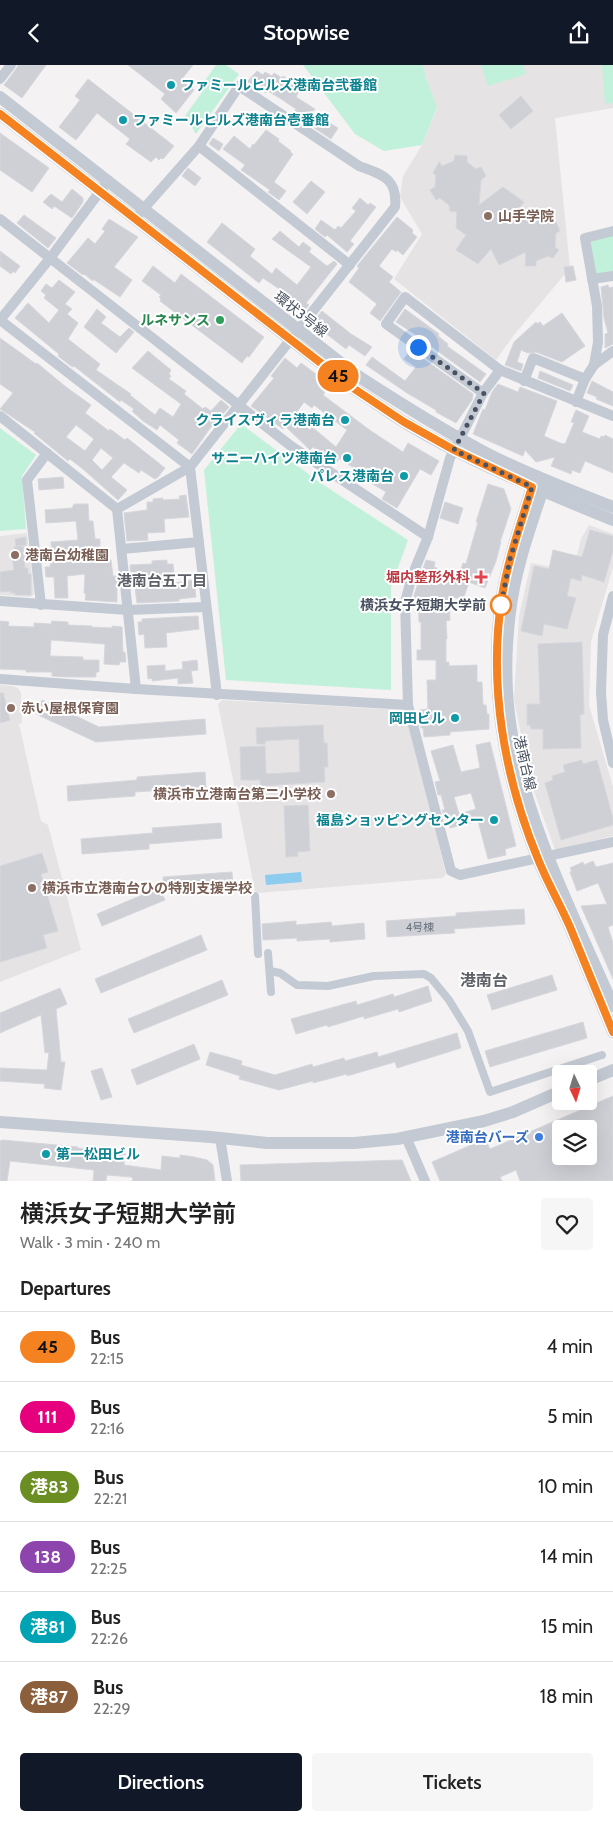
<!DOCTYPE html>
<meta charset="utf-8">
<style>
body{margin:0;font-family:Cabin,"Noto Sans JP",sans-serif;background:#f6f6f6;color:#222;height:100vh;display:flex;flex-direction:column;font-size:19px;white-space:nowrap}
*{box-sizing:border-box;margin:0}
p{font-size:16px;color:#767676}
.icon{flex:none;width:28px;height:28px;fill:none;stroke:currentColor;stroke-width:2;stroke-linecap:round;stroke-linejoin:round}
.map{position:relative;height:1116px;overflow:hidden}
.drawer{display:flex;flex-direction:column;background:#fff;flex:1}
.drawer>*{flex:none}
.badge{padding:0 10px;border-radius:16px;font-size:18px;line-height:32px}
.needle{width:32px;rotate:176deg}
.fabs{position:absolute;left:552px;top:1000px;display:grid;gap:10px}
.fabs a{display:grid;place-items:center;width:45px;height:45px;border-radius:5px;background:#fff;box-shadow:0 5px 20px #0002;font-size:25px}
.you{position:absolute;width:25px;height:25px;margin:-12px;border:4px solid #fff;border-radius:50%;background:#1a73e8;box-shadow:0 0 0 8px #1a73e833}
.map>.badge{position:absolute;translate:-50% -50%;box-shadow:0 0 0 2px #fff}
h2{padding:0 20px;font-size:19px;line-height:45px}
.round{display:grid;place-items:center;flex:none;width:52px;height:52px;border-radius:5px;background:#f6f6f6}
.head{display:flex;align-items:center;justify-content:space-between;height:85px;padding:0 20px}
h1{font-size:24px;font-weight:600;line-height:38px}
.button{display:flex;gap:10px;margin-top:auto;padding:10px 20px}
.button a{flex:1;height:58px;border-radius:5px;background:#111827;color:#fff;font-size:20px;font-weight:600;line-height:58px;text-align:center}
.button a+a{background:#f6f6f6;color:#222}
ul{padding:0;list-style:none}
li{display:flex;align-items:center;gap:15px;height:70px;padding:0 20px;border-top:1px solid #e0e0e0}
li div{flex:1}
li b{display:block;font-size:19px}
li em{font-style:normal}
li .badge{min-width:55px;font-weight:700;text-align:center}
header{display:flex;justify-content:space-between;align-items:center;height:65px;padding:0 20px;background:#111827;color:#fff;font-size:22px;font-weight:600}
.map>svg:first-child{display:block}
</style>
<header><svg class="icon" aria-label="back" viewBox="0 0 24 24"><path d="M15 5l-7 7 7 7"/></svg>Stopwise<svg class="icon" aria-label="share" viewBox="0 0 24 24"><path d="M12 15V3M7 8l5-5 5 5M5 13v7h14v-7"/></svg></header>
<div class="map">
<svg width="613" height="1116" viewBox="0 0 613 1116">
<rect width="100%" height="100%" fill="#f4f2f2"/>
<g fill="#e5e3e4">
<polygon points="423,0 613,0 613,43 555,53 570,203 514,270 496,295 394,214 422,169 400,132 403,111 422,80 437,43 427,16"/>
<polygon points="589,460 613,469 613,502 591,577 589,640 613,722 613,771 555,785 529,712 514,634 519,551 531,498 573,506 581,474"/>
<polygon points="27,468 34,529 30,532 0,530 0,471"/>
<polygon points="0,620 12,621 18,623 21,628 22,658 19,659 41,756 48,760 81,885 0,917"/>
<polygon points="222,635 402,645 407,649 446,809 443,813 258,828 255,826 218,639"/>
</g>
<g fill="#c1f1db">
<polygon points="216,0 226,0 239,9 196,69 185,51 205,23 202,20"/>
<polygon points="303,0 423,0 427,16 437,42 422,80 384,86 355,69"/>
<polygon points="481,0 523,0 526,9 488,21"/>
<polygon points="602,0 613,0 613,38 605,39"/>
<polygon points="613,170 613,208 595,210 590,175"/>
<polygon points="241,359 322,419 408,475 391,522 391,625 226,615 204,405"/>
<polygon points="0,363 36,390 22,411 26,464 0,466"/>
</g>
<polygon fill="#8dccef" points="301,807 302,817 266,820 265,810"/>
<g fill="#ced0d6" stroke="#d6d7dd" fill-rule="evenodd">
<polygon points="18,0 46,0 22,33 4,20 16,4"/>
<polygon points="128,0 193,0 181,15 194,25 176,48 161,34 165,29"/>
<polygon points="257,6 263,10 265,7 272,11 274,8 282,13 283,11 292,17 294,14 302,20 296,32 315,44 311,49 325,58 326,56 338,63 331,74 293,49 296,44 281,34 268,26 266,28 254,20 253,22 246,18"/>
<polygon points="88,14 174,81 163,94 161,93 159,95 156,92 151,97 126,79 130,74 97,48 76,75 59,62 80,35 75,31"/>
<polygon points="521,31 533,46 511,64 499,50"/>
<polygon points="266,65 279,74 278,76 291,86 290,87 293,89 274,117 286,126 279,135 268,127 270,125 241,105 245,100 223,84 234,71 250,84 253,79 254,80"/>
<polygon points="0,68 49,103 32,127 0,105"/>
<polygon points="213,73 223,79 219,86 209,79"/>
<polygon points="455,90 467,91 467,97 476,104 481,102 486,111 481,115 479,140 503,122 524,137 519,143 543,145 541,151 552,158 556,157 560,166 556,168 555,182 559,185 553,193 548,191 536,196 536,201 525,201 526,187 499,200 491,184 478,199 456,185 466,170 456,163 457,147 450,146 449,140 440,133 436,135 430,125 435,122 436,110 433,108 439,97 442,101 454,96"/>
<polygon points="188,103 201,113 195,121 182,111"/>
<polygon points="311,116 325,127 307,149 293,137"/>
<polygon points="72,124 83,133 83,137 72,153 54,141 52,144 43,137 51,129 62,137"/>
<polygon points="360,133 368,140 370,138 376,142 350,176 354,179 347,187 327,170 325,172 315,164 321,155 335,165 338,161 341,163 356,146 352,143"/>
<polygon points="24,150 56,173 48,183 17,158"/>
<polygon points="397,152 413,165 412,168 417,172 403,190 397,185 396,187 392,184 379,201 393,212 389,217 401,227 380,256 370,248 377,239 349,217 359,203 357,201"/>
<polygon points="109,154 138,172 114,202 132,215 120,232 93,214 93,216 84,209 83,210 67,198 88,173 95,179 105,166 102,164"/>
<polygon points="222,158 255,184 250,191 272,209 276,203 297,220 311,202 272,174 280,166 299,182 303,177 311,183 309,187 327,201 334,196 337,199 306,238 309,240 304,246 297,246 284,237 286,234 279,229 282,226 263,213 259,218 207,177"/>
<polygon points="0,186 20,201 15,208 13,206 11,209 0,201"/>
<polygon points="153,201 175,218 181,209 264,272 249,292 247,291 242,298 160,236 161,234 159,232 161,230 142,216"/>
<polygon points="573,201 576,215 566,217 564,202"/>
<polygon points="59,215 75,227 65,239 72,244 67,249 78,258 68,274 100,299 96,305 131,329 130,330 155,350 160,343 173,352 181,339 132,303 148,286 171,305 169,309 171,311 169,314 186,326 184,329 203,344 205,342 211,346 221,335 229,342 222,350 220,349 192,389 177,378 179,375 160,360 157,365 143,356 132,346 134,344 121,335 120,337 74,301 73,302 71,301 58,291 59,289 15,253 28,238 49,258 59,245 44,233 46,230 41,226 46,219 52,223"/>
<polygon points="608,220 609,223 613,222 613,279 605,283 605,269 608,268 604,253 601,222"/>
<polygon points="97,244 106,252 101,258 120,272 129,263 134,267 116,288 84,262"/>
<polygon points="405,244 439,269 438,271 448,279 447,281 486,309 480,317 413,268 396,257"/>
<polygon points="322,246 351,269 372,282 365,291 349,280 346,284 315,260 313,257"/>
<polygon points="562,248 585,281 562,297 536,287 528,288 521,285 517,297 523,299 521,306 505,300 514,277 536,257 537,259 540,257 543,261"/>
<path d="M0,273L36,299L37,298L66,322L91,340L85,348L109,366L110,364L125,375L127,373L165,403L158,412L155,414L141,405L139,408L124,398L111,412L127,425L118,435L83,404L70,394L68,396L34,368L35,367L0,344L13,328L0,319ZM76,360L94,374L85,386L66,372ZM101,383L113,393L102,405L92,395Z"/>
<polygon points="409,287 417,292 418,290 473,329 472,335 456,358 436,347 436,345 407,328 366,300 372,292 405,316 416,302 404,294"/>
<path d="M285,293L297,303L301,298L320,312L317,316L327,324L323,330L371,366L403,387L408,378L439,396L431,410L420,404L397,443L382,434L386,427L371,418L372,415L339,393L337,397L313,382L310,385L285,361L283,364L251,341L274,313L271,311ZM304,337L312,343L314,340L347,365L336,382L312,362L310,365L294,351Z"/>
<polygon points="540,306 573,320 570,326 538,313"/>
<polygon points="592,316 613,327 613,341 596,334 597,332 587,328"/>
<polygon points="498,319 518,327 520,322 557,336 544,371 560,378 565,379 574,358 571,357 576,345 589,351 582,367 600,374 601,371 604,372 605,370 613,374 613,408 585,396 580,408 572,405 571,409 551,401 555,392 536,397 525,385 523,391 473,369 483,344 485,345 492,327"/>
<polygon points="63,412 64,423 39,425 38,414"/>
<polygon points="488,419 504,424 511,444 500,477 501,477 496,496 485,523 469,517 463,535 449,531 450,555 446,556 447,574 446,574 446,597 449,597 449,601 477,600 477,617 482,617 483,640 486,640 487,649 489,649 489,664 450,667 450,670 424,672 423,663 421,663 420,645 428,644 427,615 436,615 436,595 417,595 417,585 421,585 421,557 419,557 418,536 414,536 414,530 426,495 435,497 434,502 437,503 436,507 458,513 463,498 466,499 478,457 476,457"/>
<polygon points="186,430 189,452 164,454 165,467 147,468 148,475 127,476 124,448 147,445 147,437 153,437 153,434 163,433 163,435 180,434 179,431"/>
<polygon points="445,437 463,443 458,459 440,453"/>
<polygon points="74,439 88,439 89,456 93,456 95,474 100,474 100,481 77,483 78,498 111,495 113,511 117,511 117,537 85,535 86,529 84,528 85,509 67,511 68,533 55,533 54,512 46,512 45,502 50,502 50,499 52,499 51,477 78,475 76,456 46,458 45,445 72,443"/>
<polygon points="590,465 613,471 613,486 604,517 582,510 581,516 571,513 567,531 576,533 567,564 544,559 542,571 521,566 534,501 549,504 553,485 582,492"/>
<polygon points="26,472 26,480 16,481 15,474"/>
<polygon points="23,481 25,503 28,503 28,509 31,509 31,530 15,530 15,528 11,528 11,526 0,527 0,507 14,505 12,492 16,492 14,482"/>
<polygon points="167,495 167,499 173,499 175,518 194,515 196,532 179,534 179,536 137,538 134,514 131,514 130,500 152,499 152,496"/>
<polygon points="198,551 199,564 166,568 167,582 145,583 144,569 139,570 138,557 142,557 142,554"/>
<polygon points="0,556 9,557 8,561 34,562 34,558 51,559 52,556 68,557 68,560 92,561 91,562 112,563 112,561 122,562 123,587 125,587 126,597 120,597 119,600 104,599 105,579 51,575 50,591 83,592 83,595 99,595 99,607 96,607 96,612 66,612 52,611 52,607 26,607 26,605 0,604"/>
<polygon points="582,577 584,649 580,650 581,683 543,684 543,664 531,664 530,660 527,660 527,639 540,639 538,579"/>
<polygon points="197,595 198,605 191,606 193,618 178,619 178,613 152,616 152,613 148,614 147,601 165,600 165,606 183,604 182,597"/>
<polygon points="0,628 3,628 10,655 0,658"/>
<polygon points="42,635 99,662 205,654 206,669 96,677 36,649"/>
<polygon points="323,660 324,678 327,678 328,702 324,702 325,717 260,721 260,715 241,715 240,682 265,681 266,709 300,707 299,674 265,676 265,679 257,679 256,663"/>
<path d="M490,677L516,781L505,784L506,790L488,794L478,756L450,763L447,753L445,754L442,745H445L441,730H438L435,717L440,716L431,686L453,680L461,707L480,703L476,680ZM471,728L476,744L459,749L454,732Z"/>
<polygon points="582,695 583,699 597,695 613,753 613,760 561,775 545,718 553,715 552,711 565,707 563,700"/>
<polygon points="205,707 206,722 135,727 135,731 68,736 67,721 137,715 137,712"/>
<polygon points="308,740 310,786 297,787 298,791 286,792 284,741"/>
<polygon points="221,758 222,773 149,779 149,784 82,789 81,774 153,768 152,763"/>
<polygon points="42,788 48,807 41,809 58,866 43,870 47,883 0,897 0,801"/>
<polygon points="593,796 596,802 613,798 613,860 608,862 613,878 613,914 581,841 607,839 598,818 577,826 570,807 572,806 570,803 583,797 584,800"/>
<polygon points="232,807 233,821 164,826 163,812"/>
<polygon points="159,823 165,835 102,861 97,849"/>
<polygon points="524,844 525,859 454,864 455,868 387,872 386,856 456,851 456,848"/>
<polygon points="296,856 296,860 331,857 332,861 364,858 365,874 330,877 330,874 297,876 297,873 263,875 262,859"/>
<polygon points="201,870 207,885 101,928 95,914"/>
<polygon points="552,910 557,925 492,945 487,930"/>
<polygon points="222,915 228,930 134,968 128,954"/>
<polygon points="428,921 432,936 399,947 398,944 364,954 364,951 328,962 327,960 296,969 291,954 356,936 357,940 393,929 394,932"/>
<polygon points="60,923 67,939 56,944 61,997 65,997 61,1025 44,1023 45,1019 0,1016 0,1003 47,1005 49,987 45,988 41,950 0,968 0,948"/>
<polygon points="583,957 587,973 490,1002 485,986"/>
<polygon points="457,968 461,983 397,1003 395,997 347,1011 347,1009 313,1018 313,1016 279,1025 239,1014 240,1011 206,1000 210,987 242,996 241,1000 275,1010 312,999 313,1002 344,993 345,996 377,987 378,992"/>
<polygon points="194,979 200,994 137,1020 131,1005"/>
<polygon points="102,1003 112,1032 101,1035 91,1006"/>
<path d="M613,1031V1116H520L516,1105L500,1112L502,1116H440L432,1097L485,1074L490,1084ZM561,1064H589V1091H561Z"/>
<polygon points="3,1075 78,1082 78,1083 125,1088 124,1100 161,1105 162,1091 180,1093 180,1090 194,1092 207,1095 213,1100 215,1116 132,1116 133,1113 131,1112 107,1110 106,1116 93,1116 94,1105 10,1096 7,1116 0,1116 0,1076"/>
<polygon points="402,1095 411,1116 241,1116 240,1100"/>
</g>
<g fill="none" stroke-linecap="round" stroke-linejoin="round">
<g stroke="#c3cad3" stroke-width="8">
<polyline points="255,831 258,889"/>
<polyline points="268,888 271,927"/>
<polyline points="270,906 280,908 297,920 328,921 374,911 424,909 431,913 449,935 468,966 490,1027 602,990"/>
</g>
<g stroke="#c3cad3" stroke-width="10">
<polyline points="0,14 11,0"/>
<polyline points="199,81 350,200"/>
<polyline points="0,154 291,381 428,472"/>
<polyline points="592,214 613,211"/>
<polyline points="0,255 190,402 217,630"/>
<polyline points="0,255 51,192 104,121"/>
<polyline points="594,300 613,286"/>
<polyline points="524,316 533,293 585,314"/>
<polyline points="483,328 386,259 405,232 500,305"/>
<polyline points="576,337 585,314 594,300 598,277 597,241 585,173 613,166"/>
<polyline points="0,351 117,444"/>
<polyline points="122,484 199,477"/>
<polyline points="613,531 603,570 601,627 603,655 613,698"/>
<polyline points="0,536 128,545 205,542"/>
<polyline points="41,540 27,415 47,388"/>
<path d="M0,614L136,624L117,444L190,402L395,142C398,113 381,109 359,101L239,21L199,81L139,149"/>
<polyline points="136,624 408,640 405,537 412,511 428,472 450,393 483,328 500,305 613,351"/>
<polyline points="408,640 451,806 460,810 613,777"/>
<polyline points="406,1072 425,1116"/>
<polyline points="220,1073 227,1116"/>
</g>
<g stroke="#c3cad3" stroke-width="12">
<path d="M0,32L355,309C398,337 441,364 486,388C527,409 570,425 613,442"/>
<path d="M0,49L353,323C370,334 387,346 404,357C470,397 542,426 613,455"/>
<path d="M537,417L532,422C521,458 508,494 502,531C488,619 504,712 538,794C547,817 560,839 570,862C584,897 599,932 613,967"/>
<path d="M541,420L542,427C529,466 515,505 510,547C505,586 505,626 511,664C526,759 575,853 613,941"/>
<polyline points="589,1015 613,1005"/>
<polyline points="0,1057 211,1072 267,1078 354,1078 397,1074 484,1056 513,1047 561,1026"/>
</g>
</g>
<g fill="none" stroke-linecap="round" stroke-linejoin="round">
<g stroke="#fff" stroke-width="11">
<path id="line" d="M0,49L353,323L404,357L454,385L532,422C521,458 508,494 502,531C488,619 504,712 538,794C547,817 560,839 570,862C584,897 599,932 613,967"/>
</g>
<use href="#line" stroke="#f58220" stroke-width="8"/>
<polyline stroke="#495260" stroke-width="5" stroke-dasharray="0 9" points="418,282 484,328 454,385 532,422 510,494 501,540"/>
</g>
<g fill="#0f9aa8" stroke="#fff" stroke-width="2">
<circle cx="171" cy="20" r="5"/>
<circle cx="123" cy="55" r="5"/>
<circle cx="345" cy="355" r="5"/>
<circle cx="347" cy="393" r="5"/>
<circle cx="404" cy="411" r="5"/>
<circle cx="455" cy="653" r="5"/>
<circle cx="494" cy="755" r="5"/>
<circle cx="46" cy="1089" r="5"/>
</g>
<g fill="#8d6e63" stroke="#fff" stroke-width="2">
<circle cx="488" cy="151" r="5"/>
<circle cx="15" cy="490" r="5"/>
<circle cx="11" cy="643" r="5"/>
<circle cx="331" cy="729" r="5"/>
<circle cx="32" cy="823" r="5"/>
</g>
<circle fill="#2e9e5b" stroke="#fff" stroke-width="2" cx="220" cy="255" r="5"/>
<path fill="#e0444e" stroke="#fff" stroke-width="2" d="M478.5 504.5h5v5h5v5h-5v5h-5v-5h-5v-5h5z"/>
<circle fill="#fff" stroke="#f58220" stroke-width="2.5" cx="501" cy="540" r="10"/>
<circle fill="#3f7fe0" stroke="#fff" stroke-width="2" cx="539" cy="1072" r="5"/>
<g text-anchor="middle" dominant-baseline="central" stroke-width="4" stroke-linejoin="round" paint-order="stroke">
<g font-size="11" fill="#6a727e">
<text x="420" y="862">4号棟</text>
</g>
<g font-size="14" font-weight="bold" fill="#0d838f" stroke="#fff" text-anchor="end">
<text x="181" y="20" text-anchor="start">ファミールヒルズ港南台弐番館</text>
<text x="133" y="55" text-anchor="start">ファミールヒルズ港南台壱番館</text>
<text x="335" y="355">クライスヴィラ港南台</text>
<text x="337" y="393">サニーハイツ港南台</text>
<text x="394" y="411">パレス港南台</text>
<text x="445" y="653">岡田ビル</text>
<text x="484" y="755">福島ショッピングセンター</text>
<text x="56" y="1089" text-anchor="start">第一松田ビル</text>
</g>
<g font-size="14" font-weight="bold" fill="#785e54" stroke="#fff" text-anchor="start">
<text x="498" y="151">山手学院</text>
<text x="25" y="490">港南台幼稚園</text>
<text x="21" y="643">赤い屋根保育園</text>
<text x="321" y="729" text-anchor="end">横浜市立港南台第二小学校</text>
<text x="42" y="823">横浜市立港南台ひの特別支援学校</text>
</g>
<g font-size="14" fill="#495260" stroke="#fff">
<text transform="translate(301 249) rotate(38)">環状3号線</text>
<text transform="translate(525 698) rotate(77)">港南台線</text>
</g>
<g font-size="14" font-weight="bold" fill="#27864d" stroke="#fff" text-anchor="end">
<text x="210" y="255">ルネサンス</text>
</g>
<g font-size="14" font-weight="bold" fill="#be3a42" stroke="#fff" text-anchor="end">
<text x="470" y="512">堀内整形外科</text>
</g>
<g font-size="14" font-weight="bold" fill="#495260" stroke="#fff" text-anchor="end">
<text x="486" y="540">横浜女子短期大学前</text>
</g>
<g font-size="14" font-weight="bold" fill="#366cbe" stroke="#fff" text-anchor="end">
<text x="529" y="1072">港南台バーズ</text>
</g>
<g font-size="15" font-weight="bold" fill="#5e6167" stroke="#fff">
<text x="162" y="516">港南台五丁目</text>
</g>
<g font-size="16" font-weight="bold" fill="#5e6167" stroke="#fff">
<text x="484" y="915">港南台</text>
</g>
</g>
</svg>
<div class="fabs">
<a><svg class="needle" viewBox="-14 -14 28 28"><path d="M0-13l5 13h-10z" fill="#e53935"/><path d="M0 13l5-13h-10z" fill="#767676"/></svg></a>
<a><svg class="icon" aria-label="layers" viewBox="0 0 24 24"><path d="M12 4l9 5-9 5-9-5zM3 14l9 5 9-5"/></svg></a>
</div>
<div class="you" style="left:418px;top:282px"></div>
<b class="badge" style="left:338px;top:311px;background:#f58220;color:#111">45</b>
</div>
<section class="drawer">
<div class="head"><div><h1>横浜女子短期大学前</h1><p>Walk · 3 min · 240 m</p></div><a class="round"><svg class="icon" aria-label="heart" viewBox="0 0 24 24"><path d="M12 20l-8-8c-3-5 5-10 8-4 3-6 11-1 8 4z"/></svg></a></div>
<h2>Departures</h2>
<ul>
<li><span class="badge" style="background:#f58220;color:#111">45</span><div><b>Bus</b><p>22:15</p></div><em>4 min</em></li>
<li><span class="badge" style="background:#e6007e;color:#fff">111</span><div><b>Bus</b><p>22:16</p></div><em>5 min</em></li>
<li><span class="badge" style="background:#6b8e23;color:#fff">港83</span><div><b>Bus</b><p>22:21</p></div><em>10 min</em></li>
<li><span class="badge" style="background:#8e44ad;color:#fff">138</span><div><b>Bus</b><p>22:25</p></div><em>14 min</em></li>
<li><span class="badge" style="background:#00a3b4;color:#fff">港81</span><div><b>Bus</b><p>22:26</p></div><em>15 min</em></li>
<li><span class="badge" style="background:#8b5e3c;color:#fff">港87</span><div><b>Bus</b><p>22:29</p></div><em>18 min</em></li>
</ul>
<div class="button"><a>Directions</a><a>Tickets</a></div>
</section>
